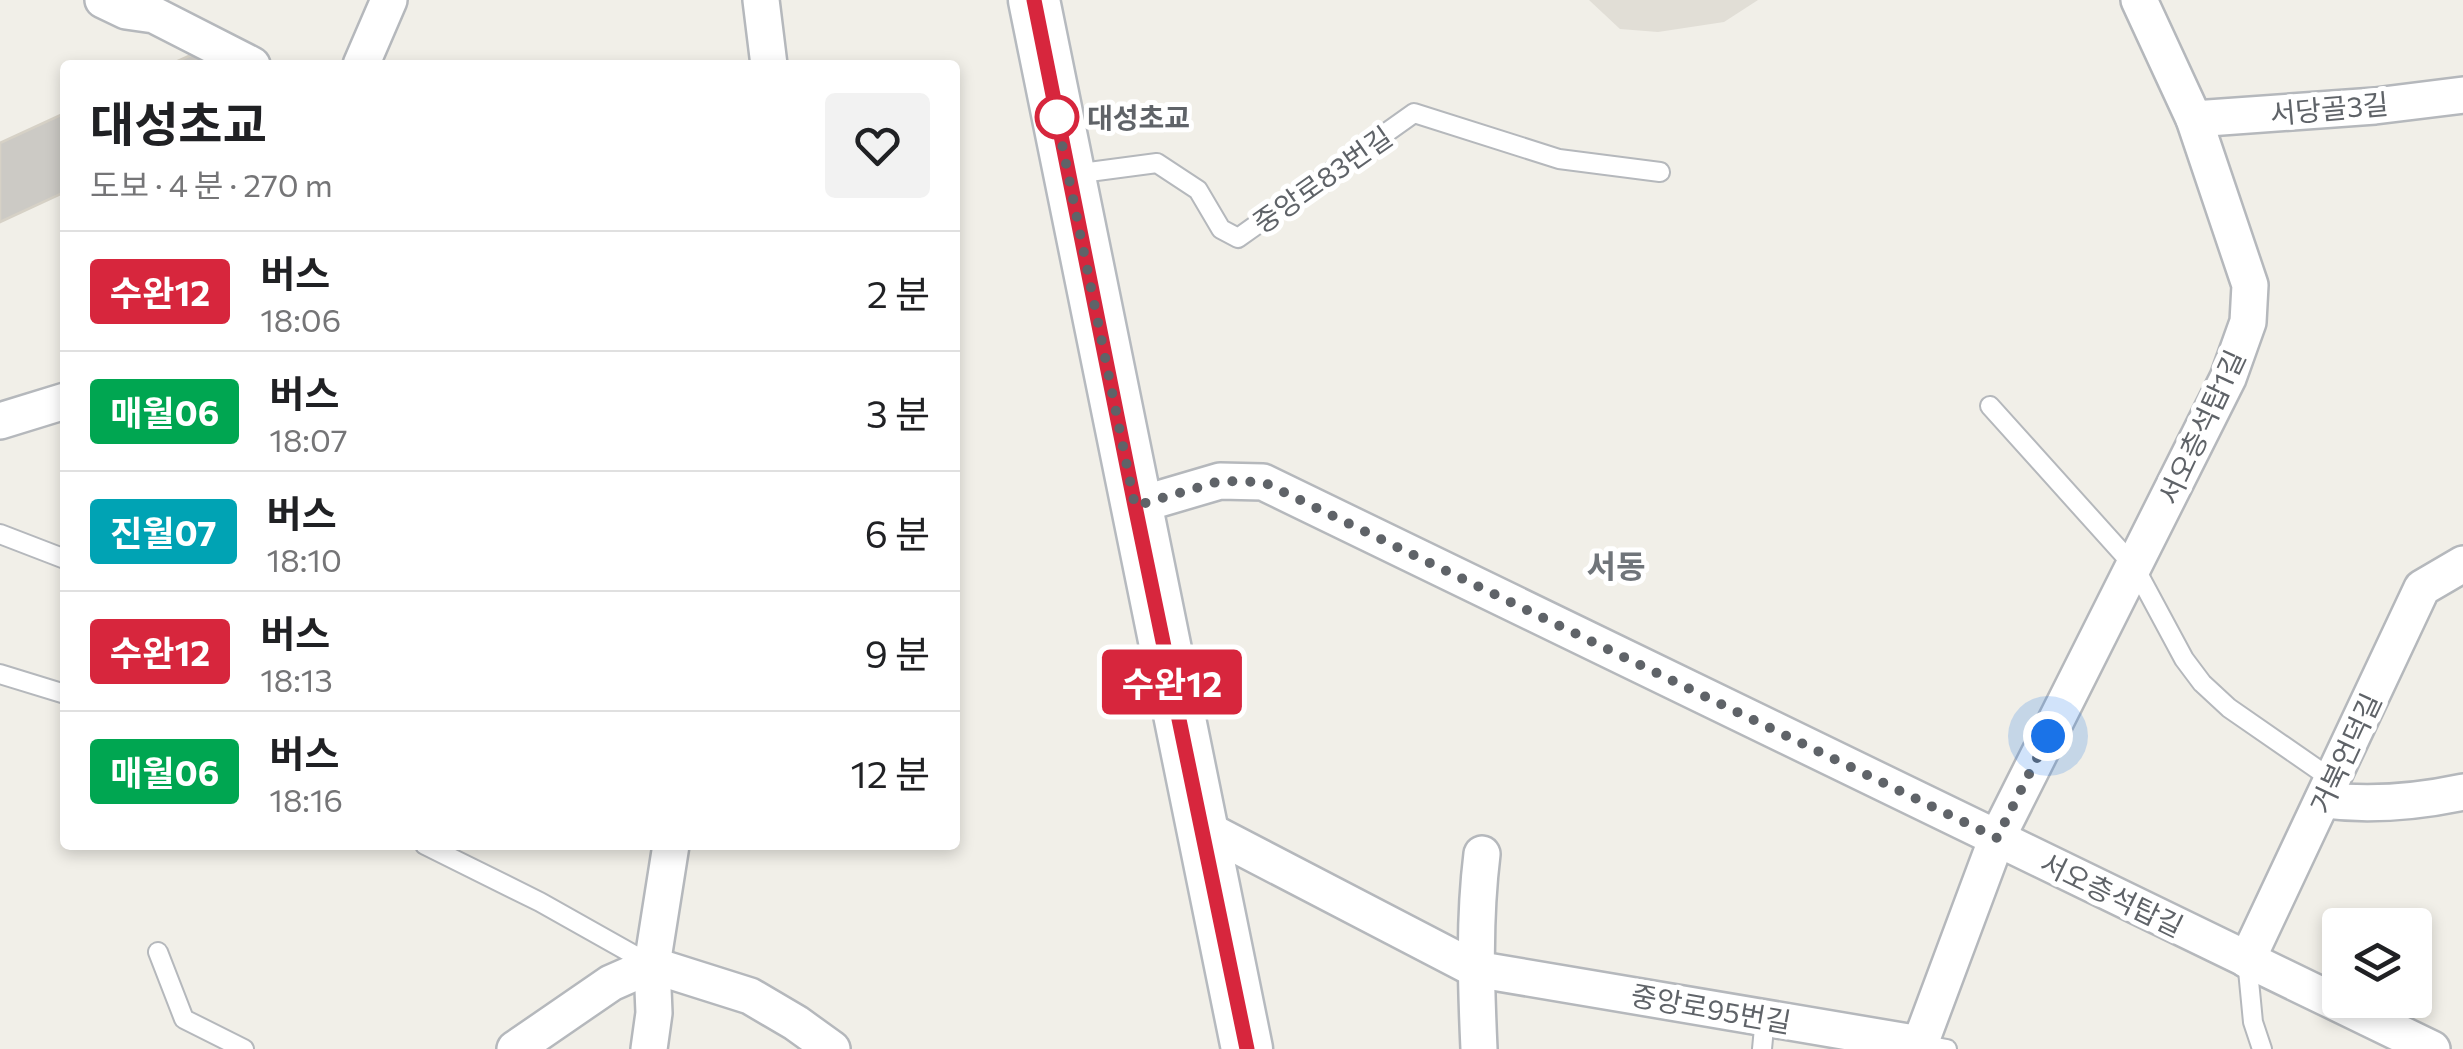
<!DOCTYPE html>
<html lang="ko">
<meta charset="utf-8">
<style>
body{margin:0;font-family:Commissioner,"Noto Sans KR",sans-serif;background:#f2f2f2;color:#202124;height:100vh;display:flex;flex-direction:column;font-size:38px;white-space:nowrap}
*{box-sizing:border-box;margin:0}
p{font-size:32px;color:#757577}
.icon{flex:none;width:55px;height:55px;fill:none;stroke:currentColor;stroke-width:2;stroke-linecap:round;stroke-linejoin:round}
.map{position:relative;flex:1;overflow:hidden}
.side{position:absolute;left:60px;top:60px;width:900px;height:790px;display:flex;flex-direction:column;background:#fff;border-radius:10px;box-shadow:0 5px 15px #0003}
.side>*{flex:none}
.badge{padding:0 20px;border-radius:8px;font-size:35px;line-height:65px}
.tools{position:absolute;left:2322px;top:908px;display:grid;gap:20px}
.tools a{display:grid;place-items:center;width:110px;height:110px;border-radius:10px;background:#fff;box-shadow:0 5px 15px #0003;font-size:50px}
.you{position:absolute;width:50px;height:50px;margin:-25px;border:8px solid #fff;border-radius:50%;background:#1a73e8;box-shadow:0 0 0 15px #1a73e833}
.map>.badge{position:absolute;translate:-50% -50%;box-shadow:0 0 0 5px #fff}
.round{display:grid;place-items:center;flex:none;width:105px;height:105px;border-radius:10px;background:#f2f2f2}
.head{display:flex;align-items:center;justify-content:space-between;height:170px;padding:0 30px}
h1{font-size:48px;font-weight:700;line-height:75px}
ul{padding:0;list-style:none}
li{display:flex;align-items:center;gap:30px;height:120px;padding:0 30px;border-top:2px solid #e0e0e0}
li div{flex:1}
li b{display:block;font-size:38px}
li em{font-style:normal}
li .badge{min-width:110px;font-weight:700;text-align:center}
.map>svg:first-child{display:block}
</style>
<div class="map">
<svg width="2463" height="1049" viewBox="0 0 2463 1049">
<rect width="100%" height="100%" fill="#f1efe8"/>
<polygon fill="#e1ded6" points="1589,0 1758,0 1724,22 1658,32 1620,29"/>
<g fill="#cccac5" stroke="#d6d1c6" stroke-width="2.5">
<polygon points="200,51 207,65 169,65"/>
<polygon points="65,113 65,192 0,222 0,143"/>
</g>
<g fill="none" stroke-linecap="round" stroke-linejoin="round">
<g stroke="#b5b8bc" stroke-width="22">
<g id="lane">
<polyline points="1074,174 1157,163 1198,190 1221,229 1238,238 1414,113 1559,159 1660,172"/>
<polyline points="1990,406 2134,566 2184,659 2202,683 2229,708 2333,780"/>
<polyline points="0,534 65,559"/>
<polyline points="0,674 65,694"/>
<polyline points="425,845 540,902 652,965"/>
<polyline points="158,952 184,1019 244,1049"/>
<polyline points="2247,960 2253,1022 2262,1049"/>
<polyline points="1920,1044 1947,1049"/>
<polyline points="1762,1049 1765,1017"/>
</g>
</g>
<g stroke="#b5b8bc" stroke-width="40">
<g id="street">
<polyline points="103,0 126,11 154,15 252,65"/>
<polyline points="761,0 769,65"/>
<polyline points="361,65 389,0"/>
<polyline points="2194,119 2375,106 2463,95"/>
<polyline points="0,421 65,401"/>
<polyline points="1135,506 1220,481 1263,482 2432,1049"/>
<path d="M2323,800C2371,806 2416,802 2463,792"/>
<polyline points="1202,827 1475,969 1920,1044 1997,838 2228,378 2248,322 2250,285 2194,119 2139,0"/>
<polyline points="2247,960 2422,588 2463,564"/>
<polyline points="515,1049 611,983 652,965 750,996 796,1023 832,1049"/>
<polyline points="649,1049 654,1013 652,965 671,845"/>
<path d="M1479,1049C1476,983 1474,919 1482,854"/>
</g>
</g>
<g stroke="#b6babf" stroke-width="55">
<polyline id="secondary" points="1034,0 1247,1049"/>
</g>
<use href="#lane" stroke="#fff" stroke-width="18"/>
<use href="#street" stroke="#fff" stroke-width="35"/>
<use href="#secondary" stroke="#fff" stroke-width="50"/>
</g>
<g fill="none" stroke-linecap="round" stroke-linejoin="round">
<g stroke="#fff" stroke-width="22">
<polyline id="line" points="1034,0 1135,506 1247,1049"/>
</g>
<use href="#line" stroke="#d7263d" stroke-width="15"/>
<polyline stroke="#5f6368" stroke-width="10" stroke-dasharray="0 18" points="1057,117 1056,114 1135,506 1220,481 1263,482 1997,838 2048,736"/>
</g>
<circle fill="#fff" stroke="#d7263d" stroke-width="5" cx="1057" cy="117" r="20"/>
<g text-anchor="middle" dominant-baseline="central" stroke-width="10" stroke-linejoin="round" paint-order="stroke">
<g font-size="28" fill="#5f6368" stroke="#fff">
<text transform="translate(2329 108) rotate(-5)">서당골3길</text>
<text transform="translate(1322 179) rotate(-35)">중앙로83번길</text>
<text transform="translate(2201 427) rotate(-65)">서오층석탑1길</text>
<text transform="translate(2345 753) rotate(-65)">거북언덕길</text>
<text transform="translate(2112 894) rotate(26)">서오층석탑길</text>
<text transform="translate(1711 1008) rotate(10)">중앙로95번길</text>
</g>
<g font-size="28" font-weight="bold" fill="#5f6368" stroke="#fff" text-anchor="start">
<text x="1087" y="117">대성초교</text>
</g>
<g font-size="32" font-weight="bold" fill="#70757a" stroke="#fff">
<text x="1616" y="565">서동</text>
</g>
</g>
</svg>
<div class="tools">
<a><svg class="icon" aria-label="layers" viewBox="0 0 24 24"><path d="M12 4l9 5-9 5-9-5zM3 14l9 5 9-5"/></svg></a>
</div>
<div class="you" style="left:2048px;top:736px"></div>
<b class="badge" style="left:1172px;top:682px;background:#d7263d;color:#fff">수완12</b>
<section class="side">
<div class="head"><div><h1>대성초교</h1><p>도보 · 4 분 · 270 m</p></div><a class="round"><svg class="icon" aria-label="heart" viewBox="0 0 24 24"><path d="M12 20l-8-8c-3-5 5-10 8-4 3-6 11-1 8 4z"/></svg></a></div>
<ul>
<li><span class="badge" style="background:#d7263d;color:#fff">수완12</span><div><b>버스</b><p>18:06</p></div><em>2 분</em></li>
<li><span class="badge" style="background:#00a651;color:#fff">매월06</span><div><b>버스</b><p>18:07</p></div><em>3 분</em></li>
<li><span class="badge" style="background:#00a3b4;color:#fff">진월07</span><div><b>버스</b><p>18:10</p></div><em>6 분</em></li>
<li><span class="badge" style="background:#d7263d;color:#fff">수완12</span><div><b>버스</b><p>18:13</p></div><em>9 분</em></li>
<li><span class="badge" style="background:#00a651;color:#fff">매월06</span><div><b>버스</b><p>18:16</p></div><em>12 분</em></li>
</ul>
</section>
</div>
